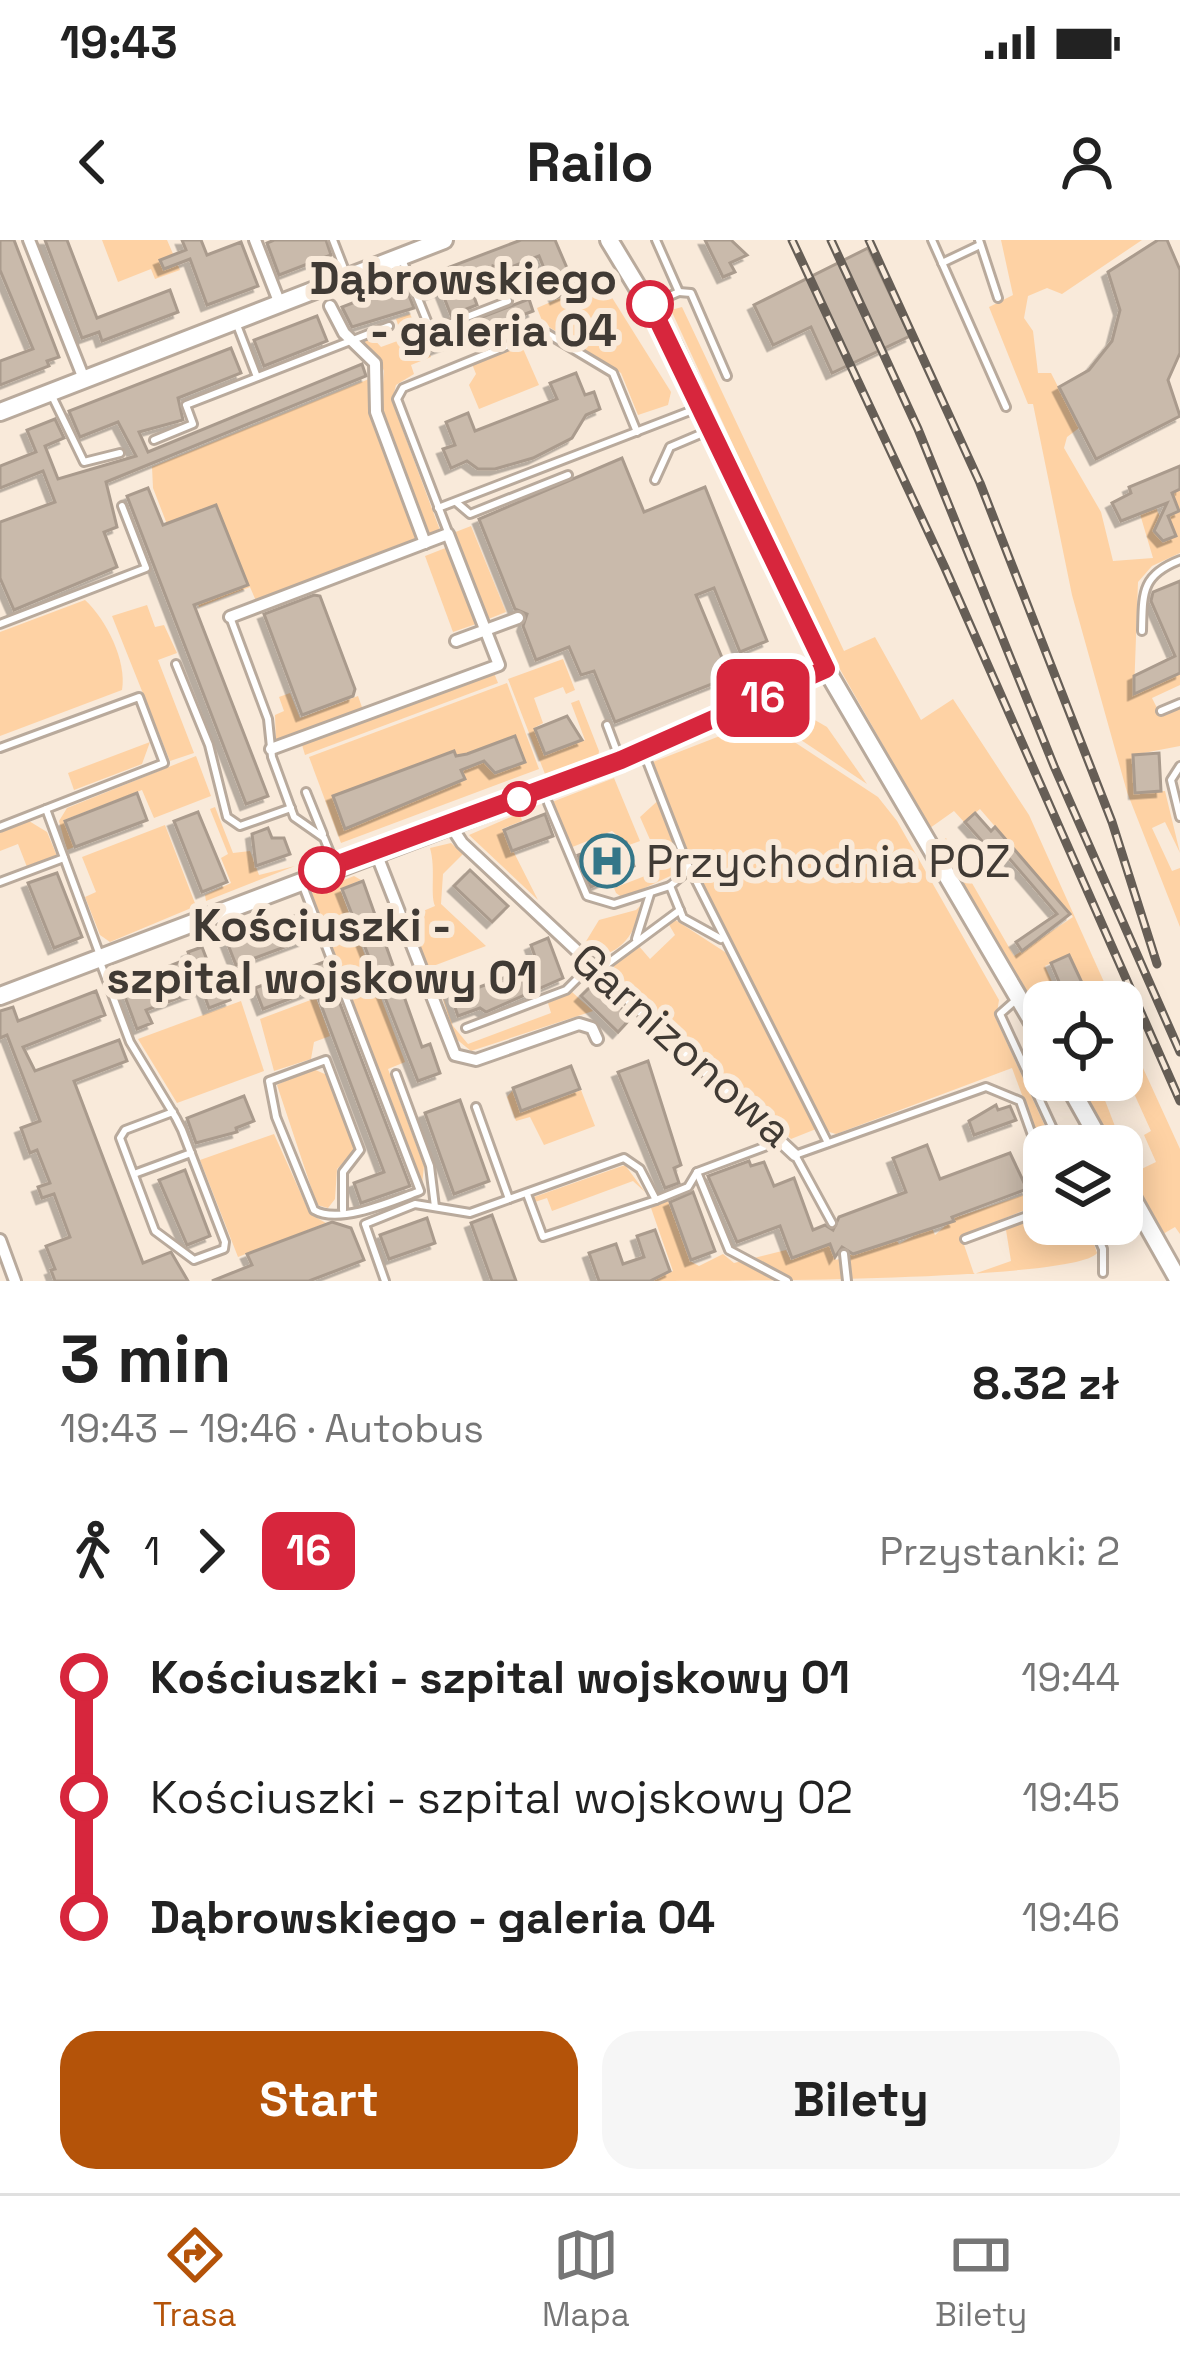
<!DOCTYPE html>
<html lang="pl">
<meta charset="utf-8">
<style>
body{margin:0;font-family:"Space Grotesk",sans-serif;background:#f6f6f6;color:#222;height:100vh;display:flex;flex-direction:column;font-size:45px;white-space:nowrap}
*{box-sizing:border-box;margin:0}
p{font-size:39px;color:#767676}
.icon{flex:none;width:66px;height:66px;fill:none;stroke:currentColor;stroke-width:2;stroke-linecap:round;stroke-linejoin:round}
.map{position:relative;height:1041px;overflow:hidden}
.drawer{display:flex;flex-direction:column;background:#fff;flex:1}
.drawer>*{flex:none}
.badge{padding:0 24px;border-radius:18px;font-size:42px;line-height:78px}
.controls{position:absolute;left:1023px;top:741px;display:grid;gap:24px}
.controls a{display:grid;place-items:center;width:120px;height:120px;border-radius:24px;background:#fff;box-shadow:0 6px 30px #0003;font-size:60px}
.map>.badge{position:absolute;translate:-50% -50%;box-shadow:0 0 0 6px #fff}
.legs{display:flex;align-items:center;gap:18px;height:132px;padding:0 60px;font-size:39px}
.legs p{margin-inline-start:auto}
.headline{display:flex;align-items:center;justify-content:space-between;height:204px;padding:0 60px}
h1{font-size:66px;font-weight:700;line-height:90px}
.cta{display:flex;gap:24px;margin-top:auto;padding:24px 60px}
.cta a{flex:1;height:138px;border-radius:36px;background:#b45309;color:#fff;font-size:48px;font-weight:700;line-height:138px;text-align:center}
.cta a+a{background:#f6f6f6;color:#222}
ul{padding:0 60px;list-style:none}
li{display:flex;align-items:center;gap:42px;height:120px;font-size:45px}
li i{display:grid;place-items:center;width:18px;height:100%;margin:0 15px;background:currentColor}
li i::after{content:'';width:30px;height:30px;margin:-15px;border:9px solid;border-radius:50%;background:#fff}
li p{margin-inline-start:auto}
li:first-child i{background:linear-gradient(#0000 50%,currentColor 0)}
li:last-child i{background:linear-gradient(currentColor 50%,#0000 0)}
.status{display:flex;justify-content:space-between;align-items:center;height:84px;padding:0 60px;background:#fff;direction:ltr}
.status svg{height:33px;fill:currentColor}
header{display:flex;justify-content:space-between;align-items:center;height:156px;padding:0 60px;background:#fff;font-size:54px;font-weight:700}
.menu{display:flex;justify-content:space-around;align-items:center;height:168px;border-top:3px solid #e0e0e0;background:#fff;font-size:33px;color:#767676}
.menu a{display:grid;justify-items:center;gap:6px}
.menu .active{color:#b45309}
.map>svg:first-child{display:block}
</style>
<div class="status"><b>19:43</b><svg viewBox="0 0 49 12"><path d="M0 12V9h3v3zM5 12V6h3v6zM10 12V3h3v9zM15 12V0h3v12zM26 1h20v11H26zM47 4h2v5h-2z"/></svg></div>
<header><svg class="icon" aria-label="back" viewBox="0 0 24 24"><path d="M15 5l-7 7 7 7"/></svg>Railo<svg class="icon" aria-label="person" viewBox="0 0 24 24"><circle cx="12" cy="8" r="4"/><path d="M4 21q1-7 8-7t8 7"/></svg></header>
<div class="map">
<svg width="1180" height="1041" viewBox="0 0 1180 1041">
<defs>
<filter id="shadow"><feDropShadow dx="-5.5" dy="5.5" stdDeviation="0" flood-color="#0004"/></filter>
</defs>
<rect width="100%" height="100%" fill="#f9eada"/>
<g fill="#fed2a4">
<polygon points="102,0 167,0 180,30 155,39 151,29 118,42"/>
<polygon points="1001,0 1142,0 1062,54 1047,48 1028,56 1024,78 1033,91 1038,133 1051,133 1079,188 1067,197 1064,208 1101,272 1113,321 1153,318 1140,274 1156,268 1161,279 1179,272 1172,253 1180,250 1180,313 1152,326 1138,342 1134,452 1180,430 1180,445 1152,458 1161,476 1180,467 1180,506 1133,515 1135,553 1165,551 1180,613 1165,582 1152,588 1172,631 1180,628 1180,687 1127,552 1072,355 1033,164 1028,164 989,67 1013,55"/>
<polygon points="601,40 671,152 668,165 638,175 621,133 543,83 537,68"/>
<polygon points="682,67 844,411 875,397 921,480 953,459 1029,575 1113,762 1090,759 1069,715 1045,726 1061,762 1044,762 1044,788 939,604 946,598 1014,716 1073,677 980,569 964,582 954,571 930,588 820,394 671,70"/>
<polygon points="410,74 431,117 411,125 414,134 396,145 392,161 441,293 428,298 381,172 384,131 378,116 360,100 372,97 381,107 403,99 396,79"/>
<polygon points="521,104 539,145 479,169 469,145 476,134 472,124"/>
<polygon points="374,137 368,168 418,299 256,361 250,347 199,367 153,248 152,227"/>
<polygon points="471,286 506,372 486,380 453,293"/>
<polygon points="448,307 476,384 453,392 425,316"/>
<path d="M85,360C106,379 127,421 122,450L0,496V392Z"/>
<polygon points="147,365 155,387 164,385 177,413 158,420 194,513 170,521 112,376"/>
<polygon points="563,419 575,450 566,454 563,447 534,458 543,483 534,488 544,515 585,500 571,463 579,460 599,511 598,517 545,534 508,439"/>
<polygon points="494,433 498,443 305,515 302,505"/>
<polygon points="507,443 539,529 341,603 309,517"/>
<polygon points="290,453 300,478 358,456 363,470 276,503 275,475 284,471 279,457"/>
<polygon points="794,468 827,487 867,544 768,478"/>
<polygon points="761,480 878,557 897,581 999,760 996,779 1054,906 1044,906 1044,914 1012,828 836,894 826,891 696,633 679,632 623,658 616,653 614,648 663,629 640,577 663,556 653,522"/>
<polygon points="150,502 142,524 74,550 68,533"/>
<polygon points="196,516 211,556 154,578 142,550 64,580 74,607 67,610 59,581 67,568"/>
<polygon points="614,538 640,601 629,605 612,591 570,608 552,562"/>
<polygon points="215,567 233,613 250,611 259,635 295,626 206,661 205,655 231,643 221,618 228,614 210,569"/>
<polygon points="520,573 522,581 502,589 538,660 469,595"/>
<polygon points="29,581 47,592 57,616 27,627 18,604 0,611 0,592"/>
<polygon points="165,585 196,666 110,702 100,695 85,657 96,652 82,617"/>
<path d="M451,603L463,614L443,634L441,664L486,706L428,728L409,677L435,666C430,654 436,629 430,608Z"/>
<polygon points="354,636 361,640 340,649 405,822 388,829 424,926 422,945 311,653"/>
<path d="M645,661C637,686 625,714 597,715L585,703L599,680L636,670Z"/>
<polygon points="674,679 728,714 816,889 791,899 614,733 614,722 638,705 650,719 675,695 668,683"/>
<polygon points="438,743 453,786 468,804 551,773 548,763 572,752 593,771 471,811 455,798"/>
<polygon points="316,758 330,796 314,802 311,819 274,831 260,779"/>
<polygon points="241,761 264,831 177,863 138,799"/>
<polygon points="1122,782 1180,909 1180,994 1175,987 1163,994 1122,924 1122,906 1112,906 1085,859 1088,845 1101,850 1133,933 1156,922 1144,895 1151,891 1122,827"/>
<polygon points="311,828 327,835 355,911 337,929 335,959 328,968 317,965 277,845"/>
<polygon points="513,850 522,872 581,850 595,886 544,905 530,877 516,881 507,857"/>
<polygon points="274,894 310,974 326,983 238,1017 200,920"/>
<path d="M1026,908L1034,910L1044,945L1037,965L961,996L974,1034L1011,1021L1006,990L1044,970V984H1087L1097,1013C1077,1041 714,1041 651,1041L673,1031L651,968L668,961L690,1021L699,1026L723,1014L734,1023L786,1010L791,1020L830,1005L836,1020L896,999L899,1004L931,986L935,995L954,978L1039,950Z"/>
<polygon points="625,925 645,952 633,941 552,971 547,958 535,962 534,957"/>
</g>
<g fill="#c9baab" stroke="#aa9b8d" stroke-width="3" filter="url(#shadow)">
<polygon points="0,0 14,0 59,117 47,121 49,126 0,145 0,121 33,109 0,30"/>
<polygon points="45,0 67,0 97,78 170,50 178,72 102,101 99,92 82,98"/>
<polygon points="182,0 201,0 207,15 241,2 258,46 207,65 190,19 164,29 160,20 186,10"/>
<polygon points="274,0 326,0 331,15 279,35 267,3"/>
<polygon points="521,0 555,0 576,49 556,58 539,16 504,30 493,26 491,38 472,51 477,65 451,75 441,50 425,56 418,39"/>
<polygon points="705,0 731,0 747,15 730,23 735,32 723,37"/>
<polygon points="1158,0 1167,0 1180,30 1180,113 1168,140 1180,176 1096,219 1059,147 1089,130 1112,101 1120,70 1108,32"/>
<polygon points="868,8 910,96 832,133 811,87 773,105 754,65"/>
<polygon points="404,43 414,68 352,87 342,67"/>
<polygon points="529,59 533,71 430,111 425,99"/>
<polygon points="317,76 327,101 264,126 254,100"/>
<polygon points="231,108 241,133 178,158 183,180 139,192 148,212 362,124 366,136 106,242 117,287 104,292 117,327 14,370 0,338 0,282 55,262 43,231 0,248 0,226 36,212 27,190 55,179 64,198 45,206 58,239 136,216 118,182 80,197 69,171"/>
<polygon points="576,133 585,155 594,152 600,169 586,175 572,198 533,218 495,229 478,229 467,221 451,228 443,209 455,205 446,182 468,173 475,191 557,159 550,143"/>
<polygon points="622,218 644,272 705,247 767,401 740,412 714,348 696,355 730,437 615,482 594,431 581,435 569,407 536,420 523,386 527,374 515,369 479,279"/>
<polygon points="1180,226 1180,249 1172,253 1179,271 1168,276 1176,296 1163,301 1154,291 1167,263 1121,281 1112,263 1131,253 1129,247"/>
<polygon points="148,248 163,285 216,265 248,345 194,365 268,556 246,564 127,256"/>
<polygon points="1180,341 1180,433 1134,454 1134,436 1175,416 1151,361 1153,352"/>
<polygon points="314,355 320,356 355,449 353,456 302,475 264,374"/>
<polygon points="567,476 582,500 545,514 535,489"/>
<polygon points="515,496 525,522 495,533 484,521 461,530 465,539 345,589 333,556 454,511 456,516 467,514"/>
<polygon points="1159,513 1161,551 1135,553 1133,515"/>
<polygon points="137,553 147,580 75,607 65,581"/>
<polygon points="198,572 227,642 202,652 174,581"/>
<polygon points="975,573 991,591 995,587 1070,674 1022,711 1016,702 1057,674 996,603 989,609 965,582"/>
<polygon points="545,574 553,596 512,611 504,590"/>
<polygon points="268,588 272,598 284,598 290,614 256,626 252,594"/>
<polygon points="618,600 626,602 634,626 591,647 578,615"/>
<polygon points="470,630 508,666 492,682 454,646"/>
<polygon points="57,633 82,697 54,708 28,643"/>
<polygon points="363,641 422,807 430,804 440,833 418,841 342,649"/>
<polygon points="297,675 306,699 236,725 227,702"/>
<polygon points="548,698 563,738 486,772 480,768 458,776 444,736 462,730 469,751 538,725 531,705"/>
<polygon points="202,707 217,746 223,743 230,760 209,768 202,749 146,770 152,783 137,789 118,738 132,733 134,740 190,718 188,712"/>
<polygon points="1069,715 1091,762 1070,762 1063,751 1051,723"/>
<polygon points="324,722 410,946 361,963 354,943 384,932 315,749 263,769 255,748"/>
<polygon points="595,742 631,778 618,792 581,756"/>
<polygon points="96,751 105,775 23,807 35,831 119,800 127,821 74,841 143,1023 171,1012 188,1041 55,1041 51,1030 55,1029 46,1006 70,997 54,954 42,958 38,947 50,943 37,910 30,913 21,888 40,881 7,795 0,798 0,771 13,767 18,781"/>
<polygon points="648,821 681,925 674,928 679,943 665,948 618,832"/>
<polygon points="571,826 580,849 521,871 513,848"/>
<polygon points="244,856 254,881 236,888 237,892 196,903 187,878"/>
<polygon points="460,860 489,941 454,954 425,873"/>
<polygon points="996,865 998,870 1010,866 1016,880 974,895 969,881"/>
<polygon points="927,905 940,939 1010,913 1027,949 952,977 954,981 853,1014 842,1007 835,1017 830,1004 792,1018 780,986 737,1002 708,936 749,921 751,926 764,922 774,946 794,938 813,990 825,985 833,990 839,977 906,952 893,918"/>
<polygon points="185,930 210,996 187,1005 159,940"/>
<polygon points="693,952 715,1011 691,1020 670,962"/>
<polygon points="492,975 516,1041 492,1041 471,983"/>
<polygon points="427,978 435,1003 389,1019 380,995"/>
<polygon points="332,982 351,988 364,1020 309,1041 212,1041 252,1025 247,1014"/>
<polygon points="655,990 670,1031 650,1041 599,1041 589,1013 616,1004 623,1024 644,1017 637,996"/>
</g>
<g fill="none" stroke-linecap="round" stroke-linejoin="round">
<g stroke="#b9aa9c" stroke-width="12">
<g id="lane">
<polyline points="333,0 347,36"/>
<polyline points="932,0 1006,167"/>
<polyline points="979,0 998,58"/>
<polyline points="401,17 431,91 508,61 497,32"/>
<polyline points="942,23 980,5"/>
<polyline points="679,52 691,53 727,136"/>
<polyline points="651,64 679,52 656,0"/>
<polyline points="237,85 257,137"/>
<polyline points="52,156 84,222 120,213"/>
<polyline points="154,200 193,184 186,165 389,86"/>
<polyline points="655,240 670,207 710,190"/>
<polyline points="456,262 470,274 568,235"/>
<polyline points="438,268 698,168"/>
<polyline points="448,292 397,159 403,148 543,91 613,133 637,192"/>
<polyline points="230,377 268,479 272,517 294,577 324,598 335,625"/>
<polyline points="0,384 146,328 122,266"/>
<path d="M1142,391C1143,353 1141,335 1180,320"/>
<polyline points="176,424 209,505 227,577 240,586 291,568"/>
<polyline points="1161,471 1180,463"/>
<polyline points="607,485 619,517"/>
<polyline points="0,508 139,457 164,523 0,587"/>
<polyline points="645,516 685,619 828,903"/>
<polyline points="1180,526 1171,540 1180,577"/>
<polyline points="306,552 323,594"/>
<polyline points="548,563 587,656 614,664 670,646 683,678 721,699"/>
<polyline points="46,569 101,718"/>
<polyline points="0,642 64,618"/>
<path d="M303,646L420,951C393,961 339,985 314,970L276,877L269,841L326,820L360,910L343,932V970"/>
<polyline points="670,646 690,629"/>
<polyline points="636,699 650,654"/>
<polyline points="100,722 130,802 176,878 182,890 225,1002 224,1009 194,1020 155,991 120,898 125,890 173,872"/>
<polyline points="599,730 680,670"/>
<polyline points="1018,758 1000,774 1061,906"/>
<polyline points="466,788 566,750 592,724"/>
<polyline points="396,834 430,926 435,967"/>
<polyline points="476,867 509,959"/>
<polyline points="697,932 729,1010 787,1041"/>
<polyline points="134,934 191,913"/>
<polyline points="527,954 543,997 656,960"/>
<polyline points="832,983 795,915 986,847 1020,861 1044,929"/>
<polyline points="1092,984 1103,1009 1103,1033"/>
<polyline points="965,999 1035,973 1044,957"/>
<polyline points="844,1014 847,1041"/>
<polyline points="385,1041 365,984 415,964 470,973 624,918 640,929 656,960 688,947 697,932 780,901"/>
</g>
</g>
<g stroke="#b9aa9c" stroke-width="16">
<g id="street">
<polyline points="29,0 84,139"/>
<polyline points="255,0 280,64"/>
<polyline points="330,66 344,93 375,123 376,172 425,303"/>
<polyline points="230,377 448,294 499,425 271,509"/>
<polyline points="456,401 518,378"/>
<polyline points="449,583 462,603 795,915"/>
<polyline points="376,613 455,815 476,820 579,784 592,788 597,799"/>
<polyline points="0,1000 15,1041"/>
</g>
</g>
<g stroke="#b9aa9c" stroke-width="22">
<g id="secondary">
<polyline points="609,0 673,106 826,429 1044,801"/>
<polyline points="0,172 444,0"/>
<polyline points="0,756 621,521 826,429"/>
<polyline points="1066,840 1103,906"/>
<polyline points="1122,940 1179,1041"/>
</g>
</g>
<use href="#lane" stroke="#fff" stroke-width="6"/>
<use href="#street" stroke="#fff" stroke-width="10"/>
<use href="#secondary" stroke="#fff" stroke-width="16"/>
<g stroke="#665e56" stroke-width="9">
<g id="rail">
<polyline points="792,0 945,328 1180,861"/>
<polyline points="831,0 918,189 1054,526 1180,812"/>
<polyline points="869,0 980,243 1112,582 1157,724"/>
</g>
</g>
<use href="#rail" stroke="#f9eada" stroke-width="4.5" stroke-dasharray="14" stroke-linecap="butt"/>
</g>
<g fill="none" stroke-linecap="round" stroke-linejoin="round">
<g stroke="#fff" stroke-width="27">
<polyline id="line-1" points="322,630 621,520 826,429 650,64"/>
</g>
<use href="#line-1" stroke="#d7263d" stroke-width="18"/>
</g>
<defs>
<g id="hospital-ring" transform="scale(2.7)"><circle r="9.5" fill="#f9eada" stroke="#347688" stroke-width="1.5"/><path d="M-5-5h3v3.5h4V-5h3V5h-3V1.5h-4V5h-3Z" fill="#347688"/></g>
</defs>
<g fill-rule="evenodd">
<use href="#hospital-ring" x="607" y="621"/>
</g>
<g fill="#fff" stroke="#d7263d" stroke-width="6">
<circle cx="650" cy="64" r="21"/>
<circle cx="519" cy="559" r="15"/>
<circle cx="322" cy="630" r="21"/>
</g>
<g text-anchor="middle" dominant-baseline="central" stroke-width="12" stroke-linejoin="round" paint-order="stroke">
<g font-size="45" font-weight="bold" fill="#403a34" stroke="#f9eada" text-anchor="end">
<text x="617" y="38">Dąbrowskiego<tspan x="617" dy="52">- galeria 04</tspan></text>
<text x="322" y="685" text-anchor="middle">Kościuszki -<tspan x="322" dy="52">szpital wojskowy 01</tspan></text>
</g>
<g font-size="45" fill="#403a34" stroke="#f9eada" text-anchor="start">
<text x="646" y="621">Przychodnia POZ</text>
</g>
<g font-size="45" fill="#403a34" stroke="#f9eada">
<text transform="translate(682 805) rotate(42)">Garnizonowa</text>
</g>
</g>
</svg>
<div class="controls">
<a><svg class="icon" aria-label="locate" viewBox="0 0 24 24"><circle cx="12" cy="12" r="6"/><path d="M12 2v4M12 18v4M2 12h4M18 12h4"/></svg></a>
<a><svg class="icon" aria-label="layers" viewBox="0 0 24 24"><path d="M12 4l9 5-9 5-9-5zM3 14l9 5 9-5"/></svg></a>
</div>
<b class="badge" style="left:763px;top:458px;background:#d7263d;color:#fff">16</b>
</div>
<section class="drawer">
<div class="headline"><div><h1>3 min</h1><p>19:43 – 19:46 · Autobus</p></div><b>8.32 zł</b></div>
<div class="legs"><svg class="icon" aria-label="walk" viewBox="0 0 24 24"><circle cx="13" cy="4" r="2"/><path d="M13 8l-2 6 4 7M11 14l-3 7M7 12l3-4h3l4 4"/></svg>1<svg class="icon" aria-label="forward" viewBox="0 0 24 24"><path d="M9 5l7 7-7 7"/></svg><b class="badge" style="background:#d7263d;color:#fff">16</b><p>Przystanki: 2</p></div>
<ul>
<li><i style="color:#d7263d"></i><b>Kościuszki - szpital wojskowy 01</b><p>19:44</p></li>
<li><i style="color:#d7263d"></i><span>Kościuszki - szpital wojskowy 02</span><p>19:45</p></li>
<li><i style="color:#d7263d"></i><b>Dąbrowskiego - galeria 04</b><p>19:46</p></li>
</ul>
<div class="cta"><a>Start</a><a>Bilety</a></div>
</section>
<nav class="menu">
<a class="active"><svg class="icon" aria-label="directions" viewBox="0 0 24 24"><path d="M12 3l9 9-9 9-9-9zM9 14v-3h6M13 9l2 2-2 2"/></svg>Trasa</a>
<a><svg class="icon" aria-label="map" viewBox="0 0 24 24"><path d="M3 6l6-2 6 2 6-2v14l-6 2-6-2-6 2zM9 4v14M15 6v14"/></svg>Mapa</a>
<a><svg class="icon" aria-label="tickets" viewBox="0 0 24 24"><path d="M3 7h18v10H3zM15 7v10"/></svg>Bilety</a>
</nav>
